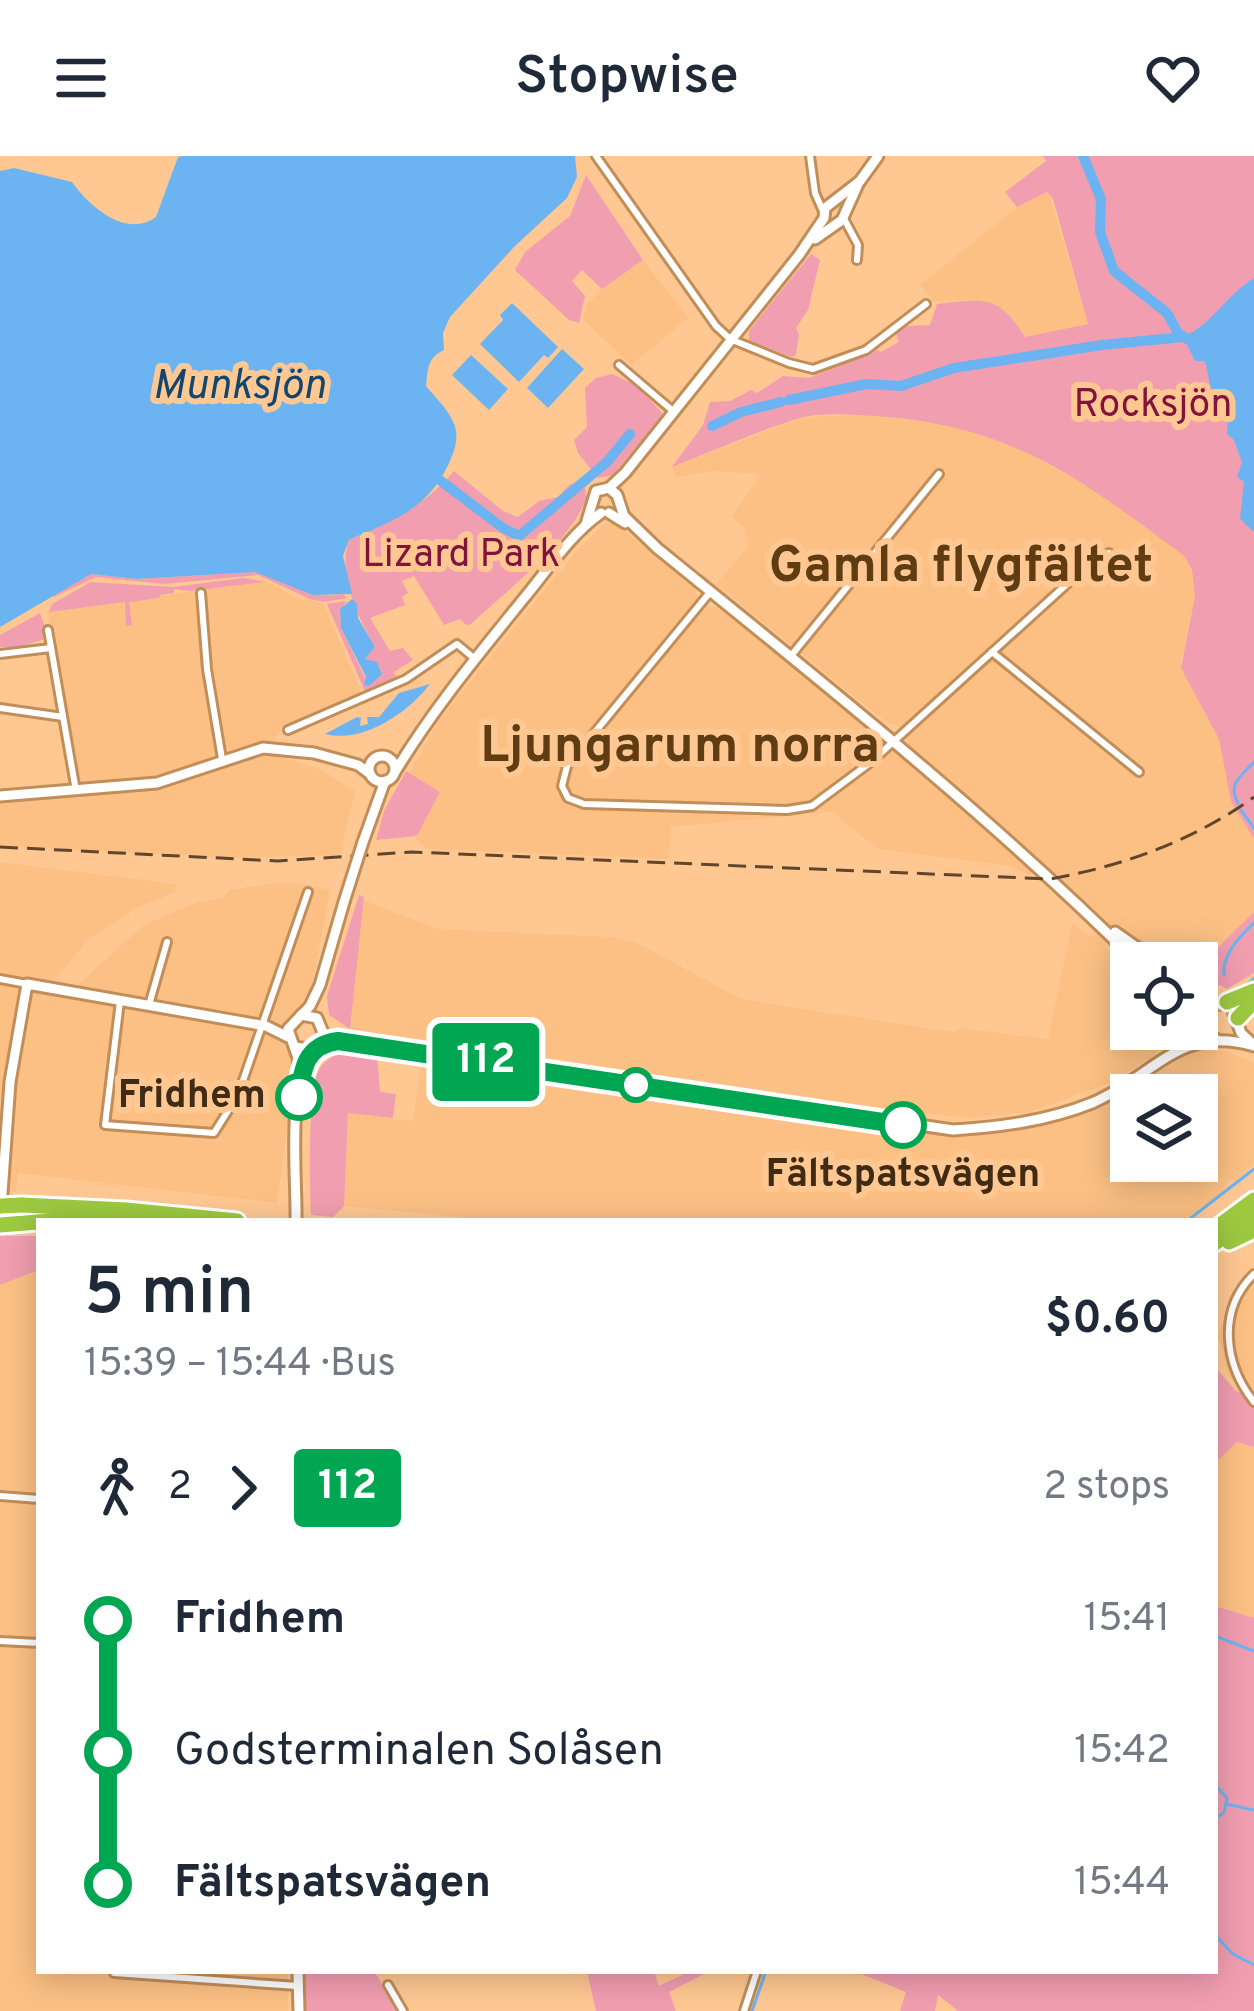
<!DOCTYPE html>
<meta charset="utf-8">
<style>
body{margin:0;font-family:Overpass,sans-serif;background:#f6f6f7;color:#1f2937;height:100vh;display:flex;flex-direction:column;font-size:45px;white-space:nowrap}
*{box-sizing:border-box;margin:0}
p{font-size:39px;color:#747a83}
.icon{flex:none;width:66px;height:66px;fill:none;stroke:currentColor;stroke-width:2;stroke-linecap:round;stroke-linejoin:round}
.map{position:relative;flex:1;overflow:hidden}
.details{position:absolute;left:36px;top:1062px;width:1182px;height:756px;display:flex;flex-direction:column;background:#fff;border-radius:0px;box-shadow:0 6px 30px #0003}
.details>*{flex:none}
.badge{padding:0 24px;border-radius:9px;font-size:42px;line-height:78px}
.tools{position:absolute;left:1110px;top:786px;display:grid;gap:24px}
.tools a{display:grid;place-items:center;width:108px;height:108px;border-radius:0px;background:#fff;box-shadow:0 6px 30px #0003;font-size:60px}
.map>.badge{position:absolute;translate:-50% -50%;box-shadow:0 0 0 6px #fff}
.legs{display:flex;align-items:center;gap:18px;height:132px;padding:0 48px;font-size:39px}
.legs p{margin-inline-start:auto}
.overview{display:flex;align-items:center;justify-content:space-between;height:204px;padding:0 48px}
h1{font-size:66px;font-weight:600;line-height:90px}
ul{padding:0 48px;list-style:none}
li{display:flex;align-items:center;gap:42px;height:132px;font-size:45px}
li i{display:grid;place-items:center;width:18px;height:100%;margin:0 15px;background:currentColor}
li i::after{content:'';width:30px;height:30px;margin:-15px;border:9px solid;border-radius:50%;background:#fff}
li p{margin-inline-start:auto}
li:first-child i{background:linear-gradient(#0000 50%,currentColor 0)}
li:last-child i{background:linear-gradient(currentColor 50%,#0000 0)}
header{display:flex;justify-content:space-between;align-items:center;height:156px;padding:0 48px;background:#fff;font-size:54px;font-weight:600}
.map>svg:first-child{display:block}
</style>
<header><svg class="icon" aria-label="menu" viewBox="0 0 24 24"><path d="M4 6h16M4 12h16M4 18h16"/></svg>Stopwise<svg class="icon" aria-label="heart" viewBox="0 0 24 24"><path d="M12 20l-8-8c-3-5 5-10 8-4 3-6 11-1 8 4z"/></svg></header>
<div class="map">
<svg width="1254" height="1855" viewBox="0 0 1254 1855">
<rect width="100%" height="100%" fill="#ffc893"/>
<g fill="#fcc084" fill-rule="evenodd">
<polygon points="1048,36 1088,168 1024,182 973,144 933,145 920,129 1017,51"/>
<polygon points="643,104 688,162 631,209 583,163 587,148 602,133"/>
<polygon points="864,259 940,267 1010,287 1119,348 1184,400 1192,414 1195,440 1181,507 1219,583 1231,645 1254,683 1254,756 1197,812 1197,807 1153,807 910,589 896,569 887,567 716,428 748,391 744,372 731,361 762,318 711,315 676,322 672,311 804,261"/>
<polygon points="614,367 695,431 696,439 707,451 718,451 878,581 877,589 884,598 899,595 1037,715 1029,719 1011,710 877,693 832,656 671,671 669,703 426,693 416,683 439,637 407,621 439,564 570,402 604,368"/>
<polygon points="244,421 265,425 300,443 323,447 363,539 284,572 275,582 276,599 319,613 355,635 340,699 229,702 0,690 0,648 83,640 47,455 201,434 201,428"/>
<polygon points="0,706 176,728 176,736 140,750 87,785 54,825 76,830 144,769 197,746 223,742 230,734 271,727 298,727 330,734 312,834 282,870 282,882 293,908 293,933 277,1047 18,1017 16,1036 0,1034"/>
<polygon points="363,744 438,773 612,781 637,787 738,841 763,847 954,876 960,872 1048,883 1072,767 1089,780 1107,777 1140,807 1131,807 1131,873 1180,873 1153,900 1107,928 1030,956 972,962 856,952 359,878 350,875"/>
<path d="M1199,893L1225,895L1254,906V1008L1237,1023L1230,1024L1215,1045L1180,1065H500L344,1050L348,957L413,965L422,902L878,972L972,978L1039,968L1102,948ZM1131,939H1197V1005H1131Z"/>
<polygon points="1254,1112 1254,1251 1229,1220 1218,1181 1230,1140"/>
<polygon points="39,1115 39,1815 288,1815 288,1855 0,1855 0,1129"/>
<polygon points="1224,1282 1254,1291 1254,1462 1215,1450 1215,1301"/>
</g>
<g fill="#f19eb0">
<path d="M1043,0H1254V683L1231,645L1219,583L1181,512L1195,440L1192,414L1184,400C1080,322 1010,268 873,260C851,259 822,256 800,262C757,275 714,295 672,311L703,269L710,246L730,245L751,234L757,237L783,220L809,222L878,194L881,196L899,186L896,178L906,170L930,169L937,148C984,143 998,138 1025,181L1088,168L1053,43L1047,36L1017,51L1005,36L1046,5Z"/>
<polygon points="586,19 643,104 602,133 582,114 572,125 585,140 579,167 569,164 515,114 525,96 570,60"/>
<polygon points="811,98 820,104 808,154 796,172 799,179 796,198 792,201 749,185 749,175"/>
<polygon points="612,218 636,229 663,258 613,319 598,322 578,297 574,284 587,271 585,232 596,222"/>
<path d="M454,315L503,355L518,361L539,345L558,341L570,328L584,329L587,341C570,387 507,434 471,468L466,469L460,463L444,469L414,420L402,425L408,437L402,441L405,449L370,462L390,495L403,492L413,504L394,516L396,521L366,538L327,448L347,445L340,454L341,472L366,524L381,514L377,507L365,503L375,491C358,461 337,418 349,384C392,365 425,349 454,315Z"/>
<path d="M255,416C287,422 307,445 343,438L347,442L324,446L310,443L258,419L164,428L96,421L54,441L51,439L91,418L137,423Z"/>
<polygon points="244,422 265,426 190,435 174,433 174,437 160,439 159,442 129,446 132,469 126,470 125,446 49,456 52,448 91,426 173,431"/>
<polygon points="40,457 46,475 44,483 20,491 0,491 0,479"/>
<polygon points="406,615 440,636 417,680 376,684 384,655"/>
<polygon points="359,739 364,741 350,873 329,859 327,840"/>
<polygon points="1254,756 1254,817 1227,833 1220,829 1212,834 1197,812"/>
<path d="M345,894L377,900L380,936L396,938L393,962L348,957L344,1050L333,1061L311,1059C310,1033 308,939 317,918C322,905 334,900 345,894Z"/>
<polygon points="0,1080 39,1080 39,1114 0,1129"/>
<polygon points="1215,1211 1236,1235 1254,1243 1254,1291 1237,1286 1215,1307"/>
<polygon points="1215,1450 1254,1462 1254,1855 958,1855 938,1839 935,1855 900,1855 906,1836 854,1815 908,1815 912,1818 915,1815 1215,1815"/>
<polygon points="304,1815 374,1815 399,1855 305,1855"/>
<polygon points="587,1815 654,1815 659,1830 684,1818 710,1815 669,1836 676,1855 596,1855"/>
</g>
<g fill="#6cb4f1">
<path d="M182,0H575L577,21L567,42L515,90L450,161L443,177L444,194C427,202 428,213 426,230C434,240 444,249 450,260C460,275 457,289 450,305C429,353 394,364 349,384L343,400L352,438L313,439L255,416L137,423L91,418L0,471V15L14,12L72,26C89,50 126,83 156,61L178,1Z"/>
<path d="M1254,122V376L1240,363L1244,326L1237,321L1242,306L1234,284L1227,278L1228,259L1215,252L1205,205H1195L1183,181C1212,169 1226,139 1254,122Z"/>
<polygon points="512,147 558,191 548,202 544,199 519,226 480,188 503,164 500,159"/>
<polygon points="562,193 584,213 548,252 527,232"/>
<polygon points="471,199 508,233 489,254 452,219"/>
<polygon points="352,443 357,448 358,462 375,491 365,503 377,506 382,518 369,530 364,529 366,521 341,472 340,453"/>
<path d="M430,528C409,556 363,588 325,578L357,561L361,562L360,570L368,568L367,561H379L399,537Z"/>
</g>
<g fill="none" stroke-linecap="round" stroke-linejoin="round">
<g stroke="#6cb4f1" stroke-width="3">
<path d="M1238,647C1227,628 1241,620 1254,606"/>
<polyline points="1241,654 1254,672"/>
<path d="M1224,819C1222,799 1239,781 1254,767"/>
<polyline points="1247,829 1254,822"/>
<polyline points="1187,1065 1254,1013"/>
<polyline points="1215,1480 1254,1495"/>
<polyline points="1215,1629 1227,1642 1224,1657 1215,1662"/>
<polyline points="1226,1648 1254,1654"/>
<polyline points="1215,1779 1233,1798 1254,1809"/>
<polyline points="752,1855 766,1815"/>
</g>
<g stroke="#6cb4f1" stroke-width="10">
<polyline points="1083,0 1101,43 1100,76 1114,115 1167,157 1178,177 1187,183"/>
<polyline points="789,244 866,228 901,230 954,212 1102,189 1183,181"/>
<polyline points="712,270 741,256 781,246"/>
<polyline points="441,325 503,372 519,380 607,306 630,278"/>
</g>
<g stroke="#c18e5a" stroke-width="12">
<g id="street">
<polyline points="596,0 716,170 730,183 789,207 813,213 866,194 926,148"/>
<polyline points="810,0 815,37 822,53"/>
<polyline points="843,61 858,89 857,104"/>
<polyline points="619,209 673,255"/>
<polyline points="711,435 567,610 562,630 568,642 584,648 787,654 812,650 871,606 1088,409 1109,397"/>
<polyline points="201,437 207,513 222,603"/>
<polyline points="48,474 76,635"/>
<polyline points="992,496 1139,616"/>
<polyline points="0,498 51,492"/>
<polyline points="790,501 939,318"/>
<polyline points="0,552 63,561"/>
<polyline points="288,574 406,523 457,488 475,503"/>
<polyline points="0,823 27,828"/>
<polyline points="120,845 105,969 214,977 238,939 308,736"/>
<polyline points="149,849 167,786"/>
<path d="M1254,1118C1217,1154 1224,1208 1254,1246"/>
<polyline points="0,1340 39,1343"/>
<polyline points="0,1485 39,1487"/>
<polyline points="114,1817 298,1830"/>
<polyline points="388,1829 403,1855"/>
<polyline points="744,1855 757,1815"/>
</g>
</g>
<g stroke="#c18e5a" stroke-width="15">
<g id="secondary">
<polyline points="815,83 842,64 859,26"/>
<path d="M609,332L617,339L624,360L657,392C822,526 988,658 1138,807"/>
<polyline points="609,357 625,367"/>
<polyline points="586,368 596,335 609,332 625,317 799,99 824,62 825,52 860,25 878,0"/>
<circle cx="382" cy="613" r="13"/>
<path d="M395,616C433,553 479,498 525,441C549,412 570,379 601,357"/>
<polyline points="0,640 157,627 263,592 314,597 358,609 370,618"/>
<polyline points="363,686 385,625"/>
<polyline points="1115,776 1159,807"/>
<polyline points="1197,846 1231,849 1241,877 1254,889"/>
<path d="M1212,847C1196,858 1198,875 1216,883"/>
<path d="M320,888L365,887L953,974C1000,971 1047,965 1092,947C1155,920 1179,868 1254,890"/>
<polyline points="295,891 313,894 324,879 317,862 301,859"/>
<polyline points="1178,891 1195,873"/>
<polyline points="300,927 298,902 288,873 310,850 320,829 344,746"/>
<polyline points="1,1051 10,926 27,828 266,870 288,881"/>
<path d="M296,1065C297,1021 286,928 313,894"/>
<polyline points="298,1815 299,1855"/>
</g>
</g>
<g stroke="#fff" stroke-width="21">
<g id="highway">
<polyline points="1227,846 1254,835"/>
<polyline points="1238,862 1254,845"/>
<polyline points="22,1049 126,1054 237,1065"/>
<polyline points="65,1060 131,1065"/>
<polyline points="0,1069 75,1063"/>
<polyline points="1215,1073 1254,1044"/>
<polyline points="1229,1086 1254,1074"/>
<polyline points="1215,1087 1254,1059"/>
</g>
</g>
<use href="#street" stroke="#fff" stroke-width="6"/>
<use href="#secondary" stroke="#fff" stroke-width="9"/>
<use href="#highway" stroke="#9dc941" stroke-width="15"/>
<path stroke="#61462b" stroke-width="3" stroke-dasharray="18 9" stroke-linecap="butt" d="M0,691L278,705L412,696L1050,723C1123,710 1193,685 1254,641"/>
<g stroke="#c18e5a" stroke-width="15" stroke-linecap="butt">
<polyline id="secondary-bridge" points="344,746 363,686"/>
</g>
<g stroke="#fff" stroke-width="21" stroke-linecap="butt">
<polyline id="highway-bridge" points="0,1050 22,1049"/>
</g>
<use href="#secondary-bridge" stroke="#fff" stroke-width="9"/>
<use href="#highway-bridge" stroke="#9dc941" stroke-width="15"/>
</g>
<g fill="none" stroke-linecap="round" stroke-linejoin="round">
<g stroke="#fff" stroke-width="27">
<path id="line-1" d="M299,941C302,912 306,889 338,885L903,969"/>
</g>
<use href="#line-1" stroke="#00a651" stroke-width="18"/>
</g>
<g fill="#fff" stroke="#00a651" stroke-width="6">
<circle cx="636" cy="929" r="15"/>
<circle cx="299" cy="941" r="21"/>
<circle cx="903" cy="969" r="21"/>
</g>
<g text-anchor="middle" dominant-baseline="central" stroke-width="12" stroke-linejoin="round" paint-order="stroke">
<g font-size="39" fill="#81143c" stroke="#ffc893">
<text x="1153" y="250">Rocksjön</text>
<text x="461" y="400">Lizard Park</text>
</g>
<g font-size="39" font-weight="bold" fill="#402b15" stroke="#ffc893" text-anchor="end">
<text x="266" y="941">Fridhem</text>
<text x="903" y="1020" text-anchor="middle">Fältspatsvägen</text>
</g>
<g font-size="42" font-style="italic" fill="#11476f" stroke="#ffc893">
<text x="239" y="231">Munksjön</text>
</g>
<g font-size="51" font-weight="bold" fill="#603c13" stroke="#ffc893">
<text x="961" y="412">Gamla flygfältet</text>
<text x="680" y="592">Ljungarum norra</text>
</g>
</g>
</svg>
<div class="tools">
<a><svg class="icon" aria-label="locate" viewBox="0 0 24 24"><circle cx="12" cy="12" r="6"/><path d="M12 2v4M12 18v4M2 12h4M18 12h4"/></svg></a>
<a><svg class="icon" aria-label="layers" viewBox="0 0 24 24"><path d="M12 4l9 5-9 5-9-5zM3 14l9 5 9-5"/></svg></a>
</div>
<b class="badge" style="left:486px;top:906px;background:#00a651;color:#fff">112</b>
<section class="details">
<div class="overview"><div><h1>5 min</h1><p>15:39 – 15:44 · Bus</p></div><b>$0.60</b></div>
<div class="legs"><svg class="icon" aria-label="walk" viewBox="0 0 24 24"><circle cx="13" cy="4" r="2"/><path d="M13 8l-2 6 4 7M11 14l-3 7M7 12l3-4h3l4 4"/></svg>2<svg class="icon" aria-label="forward" viewBox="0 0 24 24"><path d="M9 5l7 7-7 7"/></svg><b class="badge" style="background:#00a651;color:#fff">112</b><p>2 stops</p></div>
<ul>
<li><i style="color:#00a651"></i><b>Fridhem</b><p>15:41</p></li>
<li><i style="color:#00a651"></i><span>Godsterminalen Solåsen</span><p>15:42</p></li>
<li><i style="color:#00a651"></i><b>Fältspatsvägen</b><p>15:44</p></li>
</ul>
</section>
</div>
